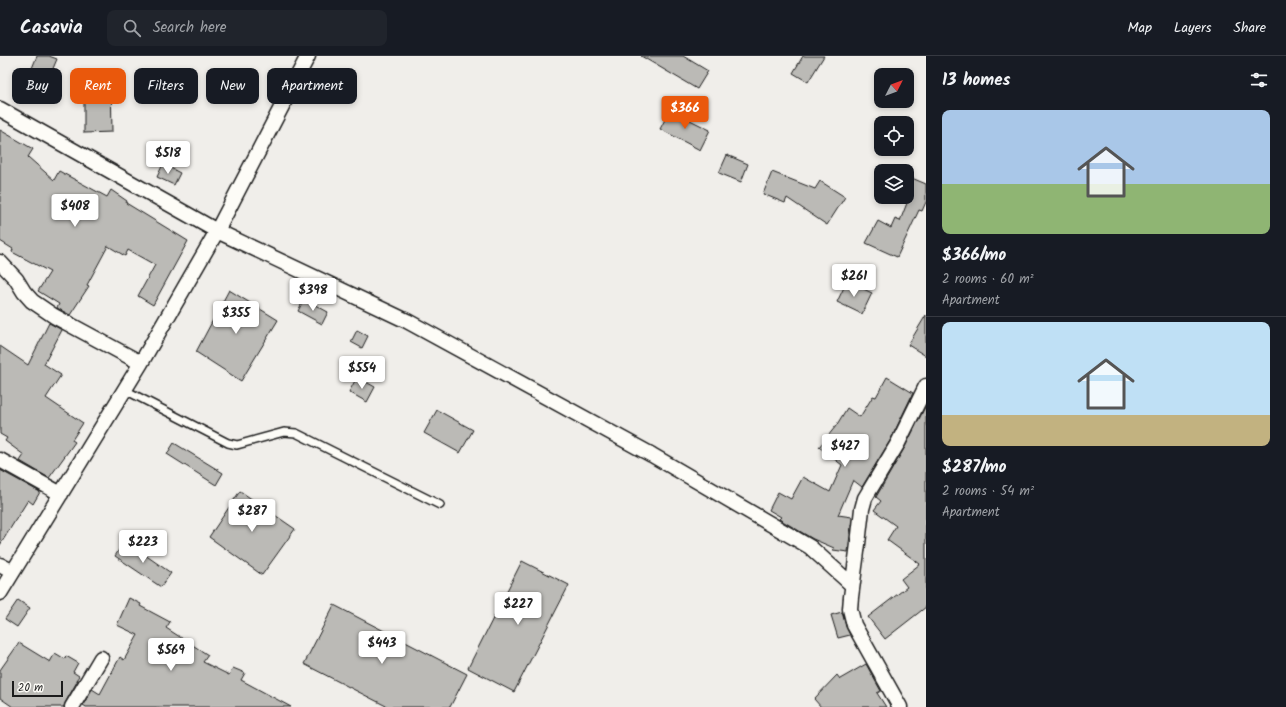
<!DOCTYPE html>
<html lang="en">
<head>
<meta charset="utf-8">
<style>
  body { margin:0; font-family:Kalam,sans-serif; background:#20242c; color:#f1f3f6; height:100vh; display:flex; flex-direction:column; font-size:15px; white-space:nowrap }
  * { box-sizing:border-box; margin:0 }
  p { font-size:13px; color:#9ea1a6 }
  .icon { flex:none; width:22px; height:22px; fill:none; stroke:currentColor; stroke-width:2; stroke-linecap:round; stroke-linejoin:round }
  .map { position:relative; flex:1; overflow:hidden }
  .details { display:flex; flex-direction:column; background:#171b24; width:360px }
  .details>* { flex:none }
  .top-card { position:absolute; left:12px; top:12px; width:380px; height:36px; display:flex; gap:8px }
  .needle { width:26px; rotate:48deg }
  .tools { position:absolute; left:874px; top:12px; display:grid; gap:8px }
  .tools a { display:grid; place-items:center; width:40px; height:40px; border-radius:8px; background:#171b24; box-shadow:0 2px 6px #0003; font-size:20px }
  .scale { position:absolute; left:12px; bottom:10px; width:51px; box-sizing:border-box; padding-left:4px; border:2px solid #1c1c1c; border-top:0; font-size:11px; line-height:14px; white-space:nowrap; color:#1c1c1c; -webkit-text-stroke:3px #fdfcf7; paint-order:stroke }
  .price { position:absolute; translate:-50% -34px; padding:0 9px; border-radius:4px; background:#fff; color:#222; font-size:13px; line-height:26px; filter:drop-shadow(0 1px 2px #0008) }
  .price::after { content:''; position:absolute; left:50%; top:24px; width:12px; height:9px; margin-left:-6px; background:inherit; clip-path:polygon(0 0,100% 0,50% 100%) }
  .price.on { background:#ea580c; color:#fff }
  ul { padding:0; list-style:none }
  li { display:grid; align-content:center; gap:8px; height:212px; padding:0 16px }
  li+li { border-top:1px solid #363941 }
  li span { display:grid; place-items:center; height:124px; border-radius:8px; color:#555 }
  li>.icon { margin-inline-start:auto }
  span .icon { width:72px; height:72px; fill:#fffc; stroke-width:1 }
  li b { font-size:17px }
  h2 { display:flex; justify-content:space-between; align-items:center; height:48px; padding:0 16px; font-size:17px }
  .tag { padding:0 14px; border-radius:8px; background:#171b24; box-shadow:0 2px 6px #0003; font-size:14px; line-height:36px }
  .tag.on { background:#ea580c; color:#fff }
  header { display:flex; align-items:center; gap:24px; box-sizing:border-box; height:56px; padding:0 20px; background:#171b24; border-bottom:1px solid #363941 }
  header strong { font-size:19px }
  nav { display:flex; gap:22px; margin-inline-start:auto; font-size:14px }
  .search { width:280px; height:36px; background:#20242c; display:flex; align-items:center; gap:10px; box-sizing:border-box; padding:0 14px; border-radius:8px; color:#9ea1a6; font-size:15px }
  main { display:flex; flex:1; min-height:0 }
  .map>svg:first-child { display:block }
</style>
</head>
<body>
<header>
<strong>Casavia</strong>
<div class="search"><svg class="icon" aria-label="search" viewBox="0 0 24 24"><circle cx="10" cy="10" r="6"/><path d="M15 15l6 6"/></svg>Search here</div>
<nav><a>Map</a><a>Layers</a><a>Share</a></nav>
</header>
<main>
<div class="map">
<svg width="926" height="651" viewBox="0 0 926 651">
  <rect width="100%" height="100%" fill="#f0eeea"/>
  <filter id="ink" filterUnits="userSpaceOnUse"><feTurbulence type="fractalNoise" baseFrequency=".025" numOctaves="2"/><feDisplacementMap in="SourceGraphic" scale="8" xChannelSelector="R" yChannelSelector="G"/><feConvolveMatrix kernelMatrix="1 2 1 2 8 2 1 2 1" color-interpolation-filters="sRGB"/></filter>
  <g filter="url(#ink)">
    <path fill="#bbbab6" stroke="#1c1c1c" d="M37,0h12l8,3 -16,38 -18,-7z
      M641,0h42l25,15 -11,18z
      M803,0h21l-16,26 -15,-9z
      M84,21h27l1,55 -28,1z
      M670,54l40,20 -10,20 -40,-21z
      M0,74l33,19 -5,8 26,23 5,-9 48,26 4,-7 16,11 -1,2 62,38 -35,64 -15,-9 17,-31 -27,-15 -3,6 -17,-10 -21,39 2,1 -19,29 -13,-7 2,-4 -21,-13 12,-19 -38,-20 1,-3 -13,-8z
      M727,99l21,9 -7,18 -22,-9z
      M163,108l17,9 -6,12 -17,-8z
      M772,116l43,17 5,-8 25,16 -18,28 -40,-27 -2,5 -22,-9z
      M907,120l19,8v18l-4,9 -3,-1 -22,47 -31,-14 12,-22 13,7 4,-9 5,2 7,-18z
      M847,225l25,12 -10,21 -25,-12z
      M229,234l49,30 -37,61 -45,-29z
      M304,243l24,13 -6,12 -24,-13z
      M926,259v41l-18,-11z
      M49,267l13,7 -18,34 17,11 -15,23 37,25 -11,17 3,2 -26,36 -29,-17 4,-6 -19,-14 2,-3 -7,-4v-88l28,19z
      M357,274l11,6 -6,12 -11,-6z
      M357,321l18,10 -8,15 -18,-10z
      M887,321l26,16 -22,46 -29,48 -9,-7 -15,35 14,2 -4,35 -15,-2 1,-2 -21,-9 -34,-20 2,-2 -12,-7 9,-18 13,7 12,-22 27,15 12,-27 -23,-18 17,-21 11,-18 13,9 13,-21 3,1z
      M926,349v202l-41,32 -17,-22 39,-30 -6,-8 19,-15 -33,-24 9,-14 -22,-16 7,-9 -5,-4 29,-50z
      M437,354l36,20 -13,23 -36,-20z
      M174,387l49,30 -7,12 -49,-31z
      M0,414l40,22 -7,12 -5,-4 -28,45z
      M240,435l55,38 -33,46 -53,-38z
      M125,485l46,32 -10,14 -46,-31z
      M522,505l47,24 -55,107 -46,-24z
      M129,542l12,6 -1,2 30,16 -4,6 42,27 -5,7 26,13 4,-7 12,5 -4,7 50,27h-205l-3,-2 9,-16 8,5 20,-37 4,3 14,-25 -21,-10z
      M18,544l12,8 -13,19 -12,-8z
      M334,549l133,69 -17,33h-62l-84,-43z
      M842,556l4,15 4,8 -12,3 -7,-23z
      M19,587l31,19 5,-9 10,6 1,-3 12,7 -5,9 6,4 -3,4h2l-13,23 -1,4h-51l-13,-9v-28z
      M866,608l15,27 -4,2 9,14h-65l-7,-8 23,-24 3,4z"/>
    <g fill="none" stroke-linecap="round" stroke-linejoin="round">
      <defs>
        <path id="service" d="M125,334l103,53 9,2 47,-13 12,1 144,72"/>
        <path id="minor" d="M0,53l217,122 190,90 245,134 158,92 42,38
          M0,206l16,17 8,13 8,9 22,15 87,47
          M0,404l61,34
          M0,509l13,7
          M0,537l141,-230 76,-132 91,-175
          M72,651l29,-49
          M900,651l-46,-82 -4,-16 1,-12 7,-53 4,-35 3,-11 33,-55 28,-57"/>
      </defs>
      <use href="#service" stroke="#1c1c1c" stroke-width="10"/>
      <use href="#minor" stroke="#1c1c1c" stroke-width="17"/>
      <use href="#service" stroke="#fdfcf7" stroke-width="7"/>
      <use href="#minor" stroke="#fdfcf7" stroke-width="14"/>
    </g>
  </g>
</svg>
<div class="tools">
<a><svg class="needle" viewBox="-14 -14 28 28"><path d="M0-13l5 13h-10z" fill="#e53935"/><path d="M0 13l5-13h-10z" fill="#9ea1a6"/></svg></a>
<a><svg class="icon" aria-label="locate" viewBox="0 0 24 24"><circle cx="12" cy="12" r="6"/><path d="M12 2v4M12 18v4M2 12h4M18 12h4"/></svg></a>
<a><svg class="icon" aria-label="layers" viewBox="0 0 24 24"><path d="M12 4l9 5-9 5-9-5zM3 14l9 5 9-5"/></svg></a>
</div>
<div class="scale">20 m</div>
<b class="price on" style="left:685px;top:74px">$366</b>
<b class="price" style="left:168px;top:119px">$518</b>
<b class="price" style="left:75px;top:172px">$408</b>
<b class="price" style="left:854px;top:242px">$261</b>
<b class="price" style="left:313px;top:256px">$398</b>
<b class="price" style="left:236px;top:279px">$355</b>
<b class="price" style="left:362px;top:334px">$554</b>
<b class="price" style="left:845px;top:412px">$427</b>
<b class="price" style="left:252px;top:477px">$287</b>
<b class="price" style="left:143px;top:508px">$223</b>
<b class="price" style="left:518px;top:570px">$227</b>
<b class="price" style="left:382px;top:609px">$443</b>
<b class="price" style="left:171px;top:616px">$569</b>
<div class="top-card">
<a class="tag">Buy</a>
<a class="tag on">Rent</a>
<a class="tag">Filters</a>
<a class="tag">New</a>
<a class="tag">Apartment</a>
</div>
</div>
<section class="details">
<h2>13 homes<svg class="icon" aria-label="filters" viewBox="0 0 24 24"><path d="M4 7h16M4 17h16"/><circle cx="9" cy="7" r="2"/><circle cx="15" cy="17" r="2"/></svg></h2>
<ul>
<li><span style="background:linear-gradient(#a9c7e8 60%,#8fb573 0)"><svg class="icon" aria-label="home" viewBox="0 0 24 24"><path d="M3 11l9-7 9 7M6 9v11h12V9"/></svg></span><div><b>$366/mo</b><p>2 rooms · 60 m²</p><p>Apartment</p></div></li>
<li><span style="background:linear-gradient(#bfe0f5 75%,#c2b280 0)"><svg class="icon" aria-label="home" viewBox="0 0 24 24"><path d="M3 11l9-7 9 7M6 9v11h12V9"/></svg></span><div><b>$287/mo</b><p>2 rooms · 54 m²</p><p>Apartment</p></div></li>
</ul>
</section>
</main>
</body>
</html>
